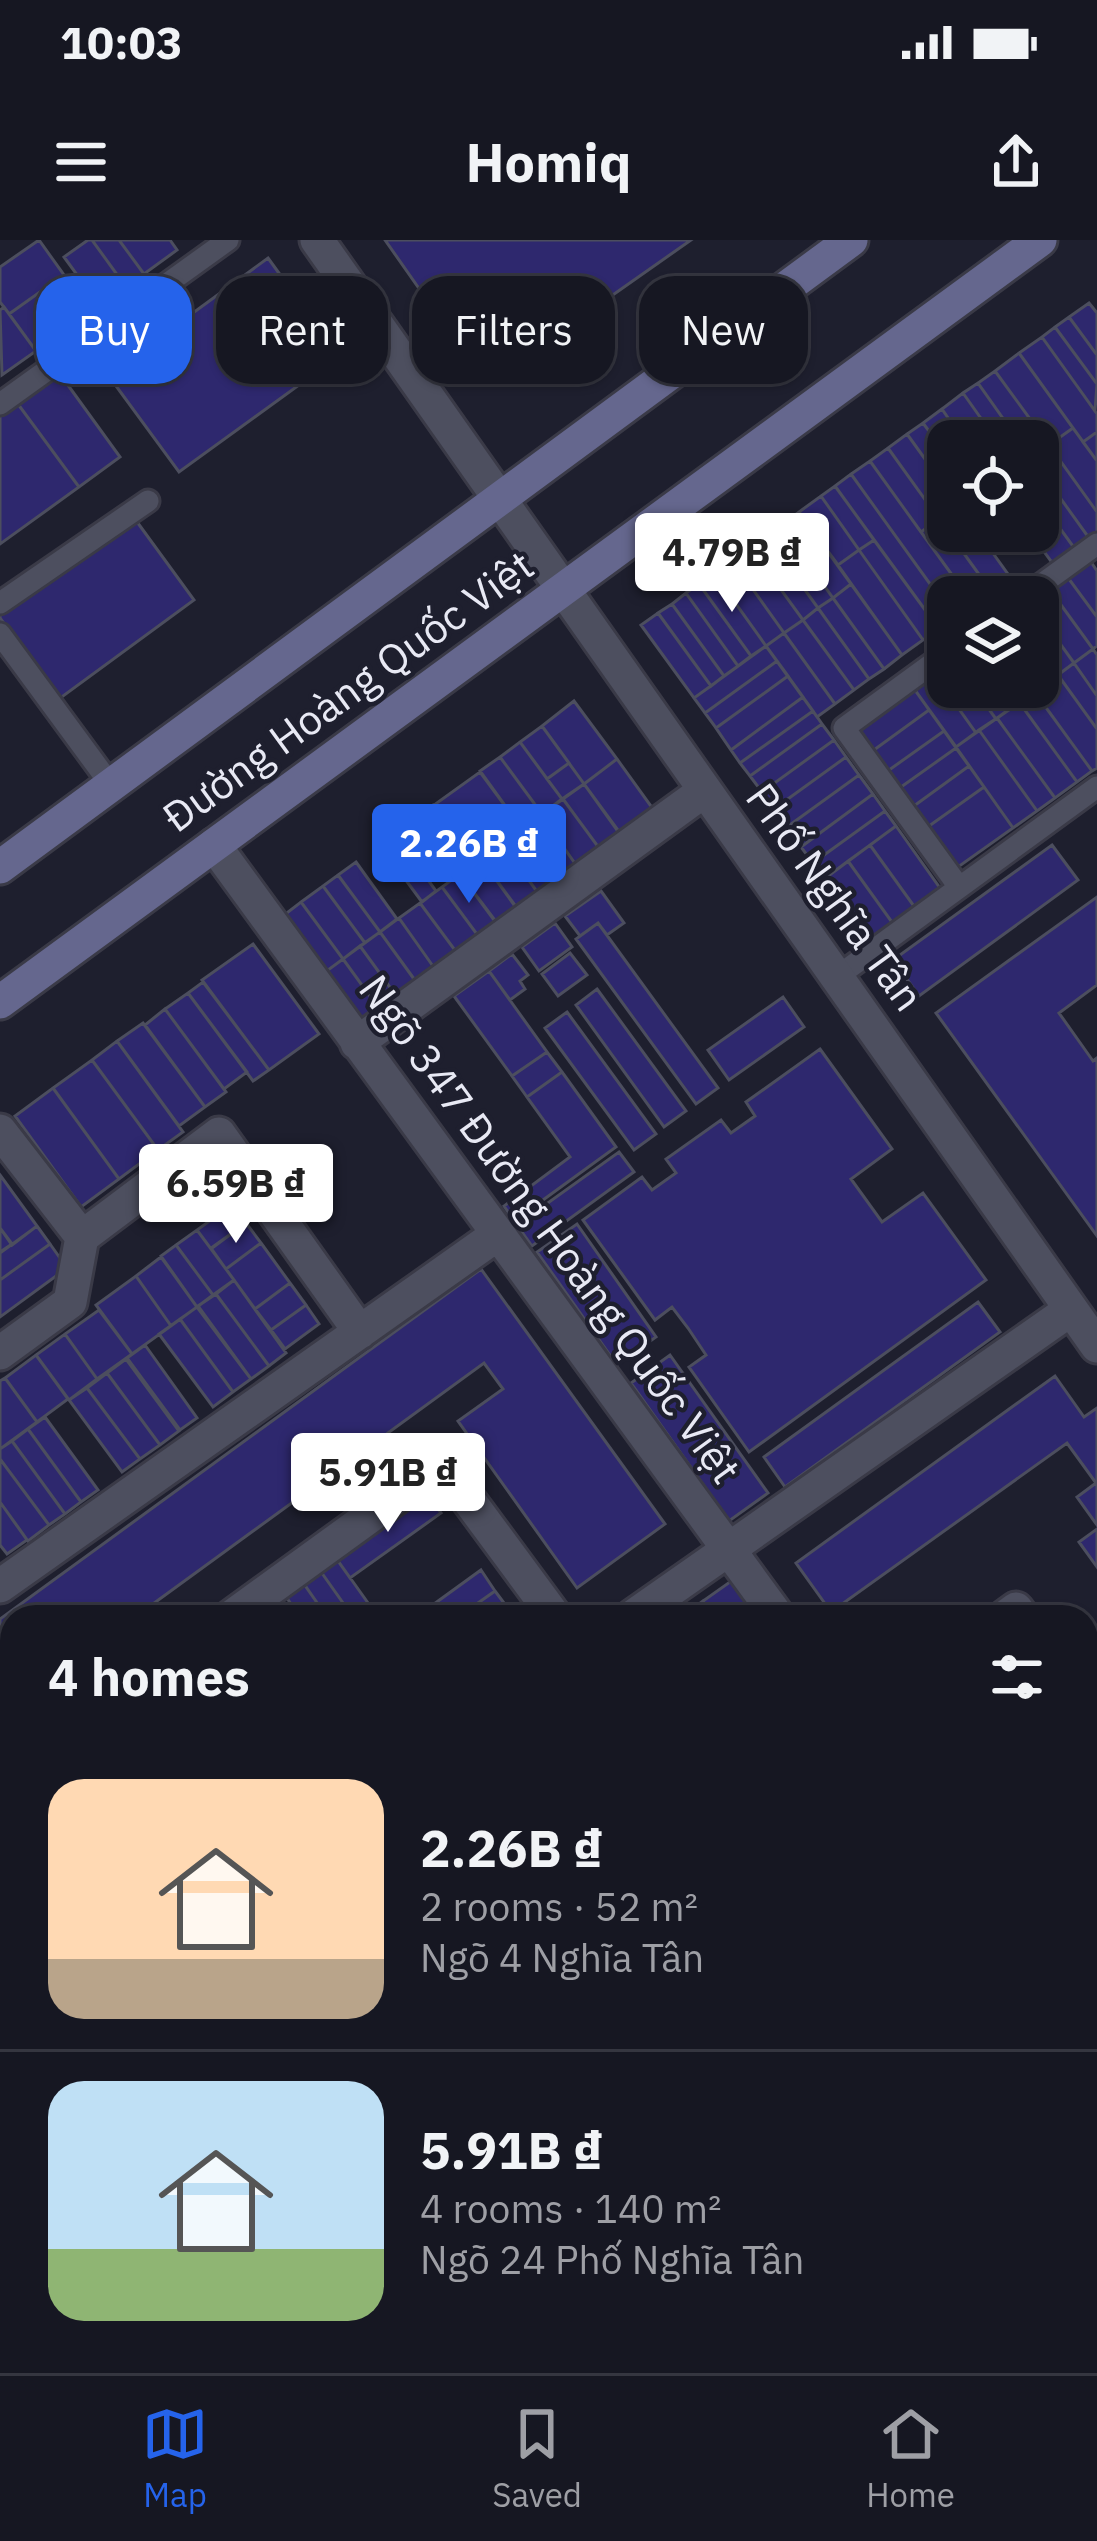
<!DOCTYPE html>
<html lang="en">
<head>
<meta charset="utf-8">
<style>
  body { margin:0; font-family:"IBM Plex Sans",sans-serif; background:#1f202a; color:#f1f3f6; height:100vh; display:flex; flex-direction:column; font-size:45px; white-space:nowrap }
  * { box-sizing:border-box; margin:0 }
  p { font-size:39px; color:#9e9fa5 }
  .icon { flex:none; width:66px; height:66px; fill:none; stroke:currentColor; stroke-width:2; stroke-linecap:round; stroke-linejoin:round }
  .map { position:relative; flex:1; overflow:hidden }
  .side { position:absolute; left:0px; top:1365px; width:1098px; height:768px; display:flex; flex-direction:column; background:#161722; border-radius:36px 36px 0 0; box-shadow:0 3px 9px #0004,0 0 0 3px #353640 }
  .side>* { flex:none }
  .guide { position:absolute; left:36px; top:36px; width:1026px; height:108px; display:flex; gap:24px }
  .fabs { position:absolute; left:927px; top:180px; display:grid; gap:24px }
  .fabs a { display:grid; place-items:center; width:132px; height:132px; border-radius:24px; background:#161722; box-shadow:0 3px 9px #0004,0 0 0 3px #353640; font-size:60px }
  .price { position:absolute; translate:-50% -102px; padding:0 27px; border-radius:12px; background:#fff; color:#222; font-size:39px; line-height:78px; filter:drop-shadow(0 3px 6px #0008) }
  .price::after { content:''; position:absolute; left:50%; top:72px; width:36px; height:27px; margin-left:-18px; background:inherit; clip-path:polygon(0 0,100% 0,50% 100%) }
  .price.current { background:#2563eb; color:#fff }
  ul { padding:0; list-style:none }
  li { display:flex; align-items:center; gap:36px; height:300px; padding:0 48px }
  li+li { border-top:3px solid #353640 }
  li span { display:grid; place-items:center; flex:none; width:336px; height:240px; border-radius:36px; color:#555 }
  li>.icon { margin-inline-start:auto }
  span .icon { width:144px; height:144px; fill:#fffc; stroke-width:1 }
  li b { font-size:51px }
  h2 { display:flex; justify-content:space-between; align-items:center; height:144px; padding:0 48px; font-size:51px }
  .pill { padding:0 42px; border-radius:36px; background:#161722; box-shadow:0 3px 9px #0004,0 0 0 3px #353640; font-size:42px; line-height:108px }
  .pill.current { background:#2563eb; color:#fff }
  .status { display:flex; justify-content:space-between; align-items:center; height:84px; padding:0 60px; background:#161722; direction:ltr }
  .status svg { height:33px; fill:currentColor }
  header { display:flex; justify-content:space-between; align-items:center; height:156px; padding:0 48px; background:#161722; font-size:54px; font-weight:800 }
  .tabs { display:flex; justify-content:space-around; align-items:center; height:168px; border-top:3px solid #353640; background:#161722; font-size:33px; color:#9e9fa5 }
  .tabs a { display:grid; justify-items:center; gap:6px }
  .tabs .current { color:#2563eb }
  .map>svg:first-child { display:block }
</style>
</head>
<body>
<div class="status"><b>10:03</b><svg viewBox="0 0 49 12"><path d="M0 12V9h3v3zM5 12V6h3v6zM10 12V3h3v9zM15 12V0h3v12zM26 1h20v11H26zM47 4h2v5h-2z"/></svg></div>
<header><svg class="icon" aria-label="menu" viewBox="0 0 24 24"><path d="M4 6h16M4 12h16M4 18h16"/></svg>Homiq<svg class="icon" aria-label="share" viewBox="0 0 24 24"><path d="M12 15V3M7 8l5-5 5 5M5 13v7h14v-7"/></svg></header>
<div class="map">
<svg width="1097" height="2133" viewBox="0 0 1097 2133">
  <rect width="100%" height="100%" fill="#1e1f2e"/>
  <path fill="#3d3d70" d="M364,2121h78l8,12h-103z"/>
  <path fill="#2e286e" stroke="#4c4e5e" stroke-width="3" d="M39,0l25,35 -55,39 -9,-12v-35z
    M88,0h4l34,47 -27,18 -35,-48z
    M92,0h27l25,34 -18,13z
    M119,0h51l7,10 -33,24z
    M385,0h306l-205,144z
    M268,18l71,98 -160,116 -71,-97z
    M64,35l27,37 -55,39 -27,-37z
    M1089,63l8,10v42l-28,-38z
    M4,67l32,44 -34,24 -2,-65z
    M1069,77l28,38v29l-42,-57z
    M1055,87l42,57 -2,27 -53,-74z
    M1042,97l55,77v18l-14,10 -64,-89z
    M1019,113l54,75 -24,17 -54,-74z
    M57,130l63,87 -41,30 -64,-87z
    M995,131l54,74 -11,8v-12h-19l-41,-58z
    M978,143l41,58h-22l-34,-48z
    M963,153l34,48h-33l-22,-32z
    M15,160l64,87 -79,57v-132z
    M942,169l22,32h-16v16l-25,-34z
    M923,183l25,34v34l-41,-57z
    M1073,188l24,33v51l-48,-67z
    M1097,192v29l-14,-19z
    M907,194l41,57v40h29l33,46 -19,14 -52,-72 -51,-71z
    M1049,205l48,67v20l-8,6 -51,-71v-14z
    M888,208l51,71 -18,13 -51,-71z
    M870,221l51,71 47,65h-20v12l-97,-135z
    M1038,227l51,71 -14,11 -37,-51z
    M851,234l97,135v14l-9,6 -104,-143z
    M835,246l39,54 -15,10 -38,-54z
    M821,256l38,54 -21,15 -39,-53z
    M1038,258l37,51 -22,15 -24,-33h9z
    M799,272l52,72 -18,14 -52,-73z
    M132,275l62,85 -135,99 -59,-81v-7z
    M939,279l52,72 -8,6h-15l-47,-65z
    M781,285l52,73 -15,10 -52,-72z
    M977,291h24l7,10 -15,12z
    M766,296l52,72 -15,12 -53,-73z
    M874,300l65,89 -16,11 -64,-90z
    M750,307l53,73 -19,13 -52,-73z
    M859,310l64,90 -21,15 -64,-90z
    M1089,319l8,12v46l-31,-42z
    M732,320l52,73 -18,13 -52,-73z
    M714,333l52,73 -15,10 -52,-72z
    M1066,335l31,42v29l-4,3 -45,-62z
    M699,344l52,72 -13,10 -52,-73z
    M851,344l51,71 -18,14 -51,-71z
    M1048,347l45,62 -19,14 -36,-50v-16z
    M686,353l52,73 -14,10 -52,-72z
    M833,358l51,71 -15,10 -51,-71z
    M672,364l52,72 -13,10 -53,-73z
    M818,368l51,71 -15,11 -51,-70z
    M658,373l53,73 -17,12 -53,-73z
    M1038,373l36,50 -19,14 -17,-23z
    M803,380l51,70 -19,14 -51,-71z
    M784,393l51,71 -18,13 -51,-71z
    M766,406l11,15 -72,52 -11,-15z
    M1093,409l4,6v41l-23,-33z
    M1038,414l17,23 -21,14 -2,-4h6z
    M948,420v27h25l23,32 -20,14 -44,-62z
    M777,421l11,15 -72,52 -11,-15z
    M1074,423l23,33v33l-39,-54z
    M932,431l44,62 -20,14 -44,-61z
    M1058,435l39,54v39l-5,3 -58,-80z
    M788,436l15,21 -72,53 -15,-22z
    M912,446l17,24 -62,45 -18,-24z
    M973,447h30l13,18 -20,14z
    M1003,447h29l2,4 -18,14z
    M1034,451l58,80 -15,11 -58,-80z
    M803,457l10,14 -73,52 -9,-13z
    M574,461l43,58 -33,25 -42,-58z
    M1019,462l58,80 -22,16 -58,-80z
    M929,470l15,21 -62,44 -15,-20z
    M813,471l9,13 -72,52 -10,-13z
    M997,478l58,80 -18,13 -58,-81z
    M822,484l12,16 -72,52 -12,-16z
    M542,486l27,37 -22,16 -27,-37z
    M979,490l58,81 -24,17 -57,-81z
    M944,491l12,17 -62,44 -12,-17z
    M834,500l12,17 -72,52 -12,-17z
    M520,502l42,57 -20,15 -42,-57z
    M956,508l13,18 -62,45 -13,-19z
    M500,517l42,57 -20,15 -42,-58z
    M846,517l13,18 -72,52 -13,-18z
    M617,519l36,50 -33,24 -36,-49z
    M569,523l15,21 -22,15 -15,-20z
    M969,526l15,21 -62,44 -15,-20z
    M480,532l42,57 -47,34 -41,-58z
    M859,535l14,19 -72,53 -14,-20z
    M584,544l35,49 -20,15 -36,-49z
    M984,547l29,41 -62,44 -29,-41z
    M873,554l12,17 -72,52 -12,-16z
    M563,559l36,49 -23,17 -35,-50z
    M433,565l42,58 -20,15 -42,-58z
    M885,571l11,15 -72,53 -11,-16z
    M541,575l35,50 -18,13 -35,-50z
    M896,586l46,65 -26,18 -46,-64z
    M523,588l35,50 -20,15 -36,-50z
    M395,594l41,57 -14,11 -42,-57z
    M502,603l36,50 -21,15 -36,-49z
    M870,605l46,64 -22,16 -46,-64z
    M1052,605l26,35 -159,116 -26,-36z
    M481,619l36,50 -20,14 -37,-49z
    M848,621l46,64 -24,17 -46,-63z
    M356,622l41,57 -17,13 -42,-57z
    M460,634l37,50 -18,13 -37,-50z
    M338,635l42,57 -15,11 -42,-57z
    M323,646l42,57 -22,16 -42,-57z
    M442,647l37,50 -22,16 -37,-50z
    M601,651l23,32 -17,12 -9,-12 -18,13 -15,-20z
    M1097,657v88l-38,28 34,48 4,-3v178l-161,-223z
    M301,662l42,57 -27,20 -41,-57z
    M420,663l37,50 -22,16 -36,-51z
    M399,678l36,51 -19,13 -36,-50z
    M555,683l17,24 -33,24 -17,-24z
    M598,683l120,165 -22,16 -120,-165z
    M380,692l37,51 -20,14 -37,-51z
    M253,704l66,90 -50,36 -67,-90z
    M360,706l37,51 -17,13 -37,-51z
    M570,713l17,22 -29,21 -16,-22z
    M512,714l16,21 -8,6 5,8 -15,11 -21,-29z
    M343,719l37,51 -26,19 -37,-51z
    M489,731l58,81 -35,24 -58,-80z
    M203,742l66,88 -16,11 -65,-88z
    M597,749l89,122 -22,16 -88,-122z
    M188,753l59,79 -23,17 -59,-80z
    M783,757l21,30 -75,53 -21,-30z
    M165,769l61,83 -21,15 -60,-82z
    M567,772l89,122 -22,16 -89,-122z
    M143,783l62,84 -26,19 -62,-85z
    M117,801l66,91 -25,18 -66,-90z
    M820,809l72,100 -41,30 31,43 41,-29 63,87 -237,172 -60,-85 17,-12 -18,-27 -16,-21 -17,13 -72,-100 59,-43 10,13 24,-17 -10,-14 55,-39 10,13 24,-17 -9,-14z
    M547,812l15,20 -35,25 -15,-21z
    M92,820l66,90 -39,29 -66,-91z
    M562,832l54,75 -102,74 -10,-15 66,-49 -43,-60z
    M53,848l66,91 -38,28 -66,-91z
    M619,912l15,20 -102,74 -15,-21z
    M0,935l37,51 -25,19 -12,-17z
    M233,964l13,19 -35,26 -14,-19z
    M246,983l15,20 -35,26 -15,-21z
    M577,984l79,113 -39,28 -80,-113z
    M37,986l13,18 -50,36v-27z
    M0,988l12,16 -12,8z
    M197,990l37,50 -21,15 -37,-50z
    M261,1003l29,40 -35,26 -29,-40z
    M50,1004l17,24 -67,49v-37z
    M176,1005l37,50 -16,12 -36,-51z
    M161,1017l36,50 -26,19 -35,-50z
    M481,1029l184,255 -88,64 -119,-167 45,-32 -19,-26 -349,254h-123v60l-12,-16v-42z
    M136,1036l35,50 -39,28 -36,-49z
    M234,1040l52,73 -17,13 -53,-72z
    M290,1043l16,22 -35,25 -16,-21z
    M216,1054l53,72 -18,13 -53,-73z
    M978,1062l22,30 -215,155 -21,-30z
    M306,1065l13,19 -34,25 -14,-19z
    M197,1067l54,72 -18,13 -53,-73z
    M99,1070l33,44 -35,25 -32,-45z
    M180,1079l53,73 -20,15 -54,-73z
    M65,1094l32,45 -28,21 -33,-45z
    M145,1105l52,73 -17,12 -53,-72z
    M36,1115l32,44 -31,23 -32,-44z
    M670,1115l98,138 -39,28 -98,-138z
    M126,1119l53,72 -19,14 -53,-72z
    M107,1133l53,72 -20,14 -53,-71z
    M1055,1136l29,41 13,-9v117l-20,-28 19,-14 -29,-40 -236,169 -35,-49z
    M5,1138l32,44 -37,27v-68z
    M87,1148l53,71 -18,13 -53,-72z
    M45,1177l53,73 -17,12 -53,-73z
    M28,1189l53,73 -16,12 -53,-73z
    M12,1201l53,73 -16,11 -49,-66v-10z
    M0,1219l49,66 -21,16 -28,-39z
    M426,1253l15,20 -91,65 -14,-20z
    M0,1262l27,38 -20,14 -7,-9z
    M1097,1289v38l-18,-25z
    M336,1318l42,59h-25l-34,-48z
    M319,1329l34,48h-26l-25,-36z
    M481,1330l14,21 -37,26h-42z
    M737,1337l29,40h-52l-11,-16z
    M302,1341l25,36 -28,-2 -15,-21z
    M495,1351l15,20 -9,6h-43z
    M703,1361l11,16h-32z
    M1097,1405v31l-11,-16v-7z
    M9,1557l3,67 -12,9v-69z
    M1089,1562l8,11v56l-11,8v-73z
    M12,1641v84l-12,8v-84z
    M12,1846v72l-12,8v-72z
    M12,2030v91h10l-22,12v-94z
    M150,2121h131l-17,12h-131z
    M513,2121h38l-8,12h-22z
    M657,2121h68l-18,12h-67z"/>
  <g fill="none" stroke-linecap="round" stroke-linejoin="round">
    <defs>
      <path id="service" d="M0,164l228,-164
        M1024,357l73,-53
        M0,363l148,-102
        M0,394l111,151
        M948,412l-104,76 115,159
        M838,736l259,-189
        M0,1787l12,-9
        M0,1972l12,-9
        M88,2133l17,-12
        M322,2133l17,-12"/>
      <path id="minor" d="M317,0l780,1106
        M214,605l564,772
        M357,803l347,-252
        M0,891l82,106
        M0,1113l70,-51 12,-65 137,-103 141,198
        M0,1346l498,-352
        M231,1377l211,-153 113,153
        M632,1377l438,-307
        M1005,1377l11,-8 6,8
        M1086,1468l11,16
        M0,1476l12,16
        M1086,1527l11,-8
        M1086,1901l11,-31
        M1086,2069l11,14
        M475,2121l9,12
        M546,2133l18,-12
        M880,2133l17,-12"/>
      <path id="secondary" d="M0,627l851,-627
        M0,762l1040,-762"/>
    </defs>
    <use href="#service" stroke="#3a3a47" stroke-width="27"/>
    <use href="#minor" stroke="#3a3a47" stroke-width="39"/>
    <use href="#secondary" stroke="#3a3a47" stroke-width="39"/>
    <use href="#service" stroke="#4d4f5f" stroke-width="21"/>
    <use href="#minor" stroke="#4d4f5f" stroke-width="33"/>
    <use href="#secondary" stroke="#65678e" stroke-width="33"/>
  </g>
  <g text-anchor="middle" stroke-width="9" stroke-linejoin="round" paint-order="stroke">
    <g font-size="42" fill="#e8e9f4" stroke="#1e1f2e">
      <text transform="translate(348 451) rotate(-36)" y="15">Đường Hoàng Quốc Việt</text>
      <text transform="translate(835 657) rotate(54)" y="15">Phố Nghĩa Tân</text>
      <text transform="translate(550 989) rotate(54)" y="15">Ngõ 347 Đường Hoàng Quốc Việt</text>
    </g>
  </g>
</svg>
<div class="fabs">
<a><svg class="icon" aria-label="locate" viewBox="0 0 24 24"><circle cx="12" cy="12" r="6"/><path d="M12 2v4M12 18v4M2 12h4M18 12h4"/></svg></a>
<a><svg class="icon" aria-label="layers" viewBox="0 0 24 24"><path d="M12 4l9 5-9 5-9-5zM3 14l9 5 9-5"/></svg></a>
</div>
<b class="price" style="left:732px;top:375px">4.79B ₫</b>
<b class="price current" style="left:469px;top:666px">2.26B ₫</b>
<b class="price" style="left:236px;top:1006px">6.59B ₫</b>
<b class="price" style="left:388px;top:1295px">5.91B ₫</b>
<div class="guide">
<a class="pill current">Buy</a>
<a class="pill">Rent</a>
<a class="pill">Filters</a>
<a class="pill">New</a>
</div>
<section class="side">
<h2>4 homes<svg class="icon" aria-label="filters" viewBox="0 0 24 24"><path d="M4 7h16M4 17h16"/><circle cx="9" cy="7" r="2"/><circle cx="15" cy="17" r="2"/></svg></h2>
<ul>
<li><span style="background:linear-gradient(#ffd9b3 75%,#b9a48a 0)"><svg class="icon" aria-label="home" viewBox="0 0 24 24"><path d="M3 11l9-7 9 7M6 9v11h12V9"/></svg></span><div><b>2.26B ₫</b><p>2 rooms · 52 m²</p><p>Ngõ 4 Nghĩa Tân</p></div></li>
<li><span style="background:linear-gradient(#bfe0f5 70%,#8fb573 0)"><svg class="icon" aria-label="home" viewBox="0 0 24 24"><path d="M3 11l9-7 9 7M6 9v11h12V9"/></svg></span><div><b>5.91B ₫</b><p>4 rooms · 140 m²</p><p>Ngõ 24 Phố Nghĩa Tân</p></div></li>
</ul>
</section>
</div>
<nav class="tabs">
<a class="current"><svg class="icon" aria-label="map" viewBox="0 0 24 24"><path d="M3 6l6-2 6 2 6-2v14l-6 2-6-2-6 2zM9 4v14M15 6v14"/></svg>Map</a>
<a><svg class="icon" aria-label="saved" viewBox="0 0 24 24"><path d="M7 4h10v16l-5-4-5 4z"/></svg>Saved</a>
<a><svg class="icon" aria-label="home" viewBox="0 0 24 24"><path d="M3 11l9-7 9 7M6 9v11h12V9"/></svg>Home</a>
</nav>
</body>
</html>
